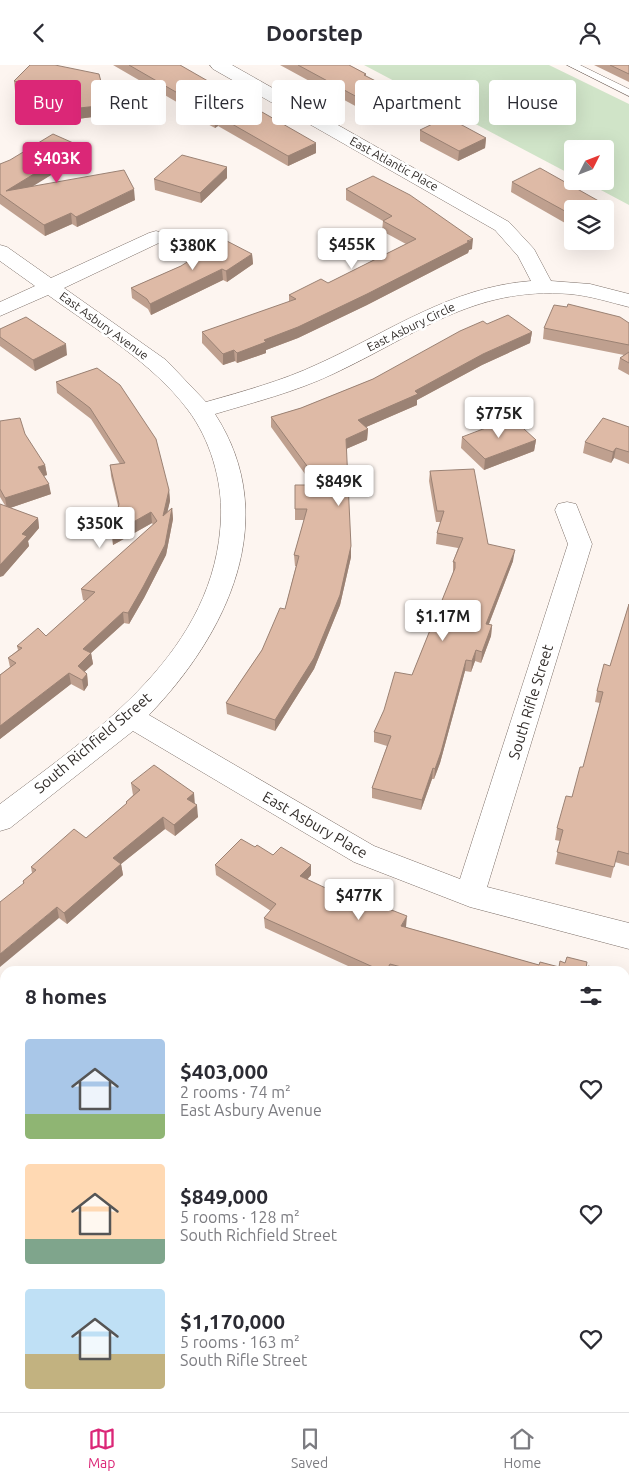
<!DOCTYPE html>
<html lang="en">
<head>
<meta charset="utf-8">
<style>
  body { margin:0; font-family:Ubuntu,sans-serif; background:#f2f2f3; color:#2b2b33; height:100vh; display:flex; flex-direction:column; font-size:19px; white-space:nowrap }
  * { box-sizing:border-box; margin:0 }
  p { font-size:16px; color:#7c7c81 }
  .icon { flex:none; width:28px; height:28px; fill:none; stroke:currentColor; stroke-width:2; stroke-linecap:round; stroke-linejoin:round }
  .map { position:relative; flex:1; overflow:hidden }
  .drawer { position:absolute; left:0px; top:901px; width:630px; height:446px; display:flex; flex-direction:column; background:#fff; border-radius:15px 15px 0 0; box-shadow:0 5px 20px #0002 }
  .drawer>* { flex:none }
  .guide { position:absolute; left:15px; top:15px; width:600px; height:45px; display:flex; gap:10px }
  .needle { width:32px; rotate:48deg }
  .fabs { position:absolute; left:564px; top:75px; display:grid; gap:10px }
  .fabs a { display:grid; place-items:center; width:50px; height:50px; border-radius:5px; background:#fff; box-shadow:0 5px 20px #0002; font-size:25px }
  .price { position:absolute; translate:-50% -42px; padding:0 11px; border-radius:5px; background:#fff; color:#222; font-size:16px; line-height:32px; filter:drop-shadow(0 1px 2px #0008) }
  .price::after { content:''; position:absolute; left:50%; top:30px; width:15px; height:11px; margin-left:-8px; background:inherit; clip-path:polygon(0 0,100% 0,50% 100%) }
  .price.current { background:#db2777; color:#fff }
  ul { padding:0; list-style:none }
  li { display:flex; align-items:center; gap:15px; height:125px; padding:0 25px }
  li span { display:grid; place-items:center; flex:none; width:140px; height:100px; border-radius:5px; color:#555 }
  li>.icon { margin-inline-start:auto }
  span .icon { width:60px; height:60px; fill:#fffc; stroke-width:1 }
  li b { font-size:21px }
  h2 { display:flex; justify-content:space-between; align-items:center; height:60px; padding:0 25px; font-size:21px }
  .chip { padding:0 18px; border-radius:5px; background:#fff; box-shadow:0 5px 20px #0002; font-size:18px; line-height:45px }
  .chip.current { background:#db2777; color:#fff }
  header { display:flex; justify-content:space-between; align-items:center; height:65px; padding:0 25px; background:#fff; font-size:22px; font-weight:700 }
  .dock { display:flex; justify-content:space-around; align-items:center; height:70px; border-top:1px solid #e1e1e2; background:#fff; font-size:14px; color:#7c7c81 }
  .dock a { display:grid; justify-items:center; gap:2px }
  .dock .current { color:#db2777 }
  .map>svg:first-child { display:block }
</style>
</head>
<body>
<header><svg class="icon" aria-label="back" viewBox="0 0 24 24"><path d="M15 5l-7 7 7 7"/></svg>Doorstep<svg class="icon" aria-label="person" viewBox="0 0 24 24"><circle cx="12" cy="8" r="4"/><path d="M4 21q1-7 8-7t8 7"/></svg></header>
<div class="map">
<svg width="629" height="1347" viewBox="0 0 629 1347">
  <rect width="100%" height="100%" fill="#fdf5f0"/>
  <path fill="#d0e4c8" d="M364,0h185l80,39v101l-45,-24h21v-32h-33v26z"/>
  <g fill="none" stroke-linecap="round" stroke-linejoin="round">
    <defs>
      <path id="lane" d="M567,0h13l49,24v7z"/>
      <path id="street" d="M210,0h22l277,157 25,27 17,32 39,3 39,10v13c-20,-5 -38,-11 -59,-13 -97,-8 -155,42 -237,80 -38,18 -78,28 -118,40 68,105 12,220 -66,301l225,131 86,33 108,-335 -13,-34 3,-6 9,-2 9,2 16,40 -105,343 142,36v26l-159,-42 -116,-45 -221,-131 -123,97 -10,3v-27c97,-73 217,-153 221,-288 1,-36 -11,-77 -33,-106 -36,-48 -92,-80 -140,-115l-48,21v-14l35,-16 -35,-25v-16l7,2 44,31 98,-45 7,-2 7,2 3,4 -3,4 -99,47 102,72 40,42c38,-11 76,-21 112,-38 71,-32 133,-77 213,-83l-13,-25 -23,-26 -282,-161z
        M5,1226v39l-5,2v-39z"/>
    </defs>
    <use href="#lane" stroke="#7d7069" stroke-width="1"/>
    <use href="#street" stroke="#7d7069" stroke-width="1"/>
    <use href="#lane" fill="#fff" fill-rule="evenodd"/>
    <use href="#street" fill="#fff" fill-rule="evenodd"/>
  </g>
  <path fill="#bfa08f" d="M30,0l77,40 1,10 -46,6 -4,-22 -43,-8 -1,-10z
    M113,0h67l136,88 -28,13 -70,-40 -3,2 -28,-15v-5z
    M280,0h69l17,9v2l31,26 -27,12z
    M594,0h35v17z
    M420,65l66,8 -1,10 -27,13 -38,-20z
    M80,81l2,10 -50,30 103,14 -58,27 -5,-3 -27,12 -45,-32v-40z
    M227,113l-26,25 -46,-13 -1,-11z
    M512,117l60,27v18l-61,-35z
    M346,124l126,60 -3,1 -1,3 -101,52 -69,33 -32,12v3l-29,10 -2,-2 -12,4 -21,-22v-11l87,-30v-7l39,-12 78,-39 -24,-13 1,-10 -37,-21z
    M252,189l1,10 -26,18 -4,-2 -72,35 -3,-6 -16,-11 -1,-10 50,-22z
    M629,258v52l-11,-6 2,-11 4,-3 -81,-16 1,-11z
    M487,259l45,8 -2,11 -48,22 -65,35v5l-51,22 2,2 -1,11 -21,9 5,108 -11,48 -26,64 -39,62 -48,-17 -1,-11 36,-53 23,-41 11,-43h-1l-1,-11 10,-35h-9v-35h18l-42,-58v-10l30,-9 72,-29z
    M0,264l67,26 -32,16 -35,-25z
    M97,303l72,122 1,11 -3,11 5,-4 1,11 -7,36 -22,43 -15,26 -5,-1 -33,30 2,11 -9,8 3,2 1,11 -4,6 -13,-7 -71,55v-64l10,-8 -2,-9 10,-8 -1,-4 29,-10 40,-35 -3,-1 -2,-11 72,-64 -1,-2 -39,22 -1,-11 6,-28 -7,-30 -1,-11 10,-1 -29,-45 -34,-26 -1,-11z
    M0,356l45,44 2,10 -3,1 7,18 -41,14 28,10 1,10 -11,13 1,5 -26,30 3,-69 -6,-10z
    M629,362v37l-15,-6 -3,5 -28,-10 2,-11z
    M462,372l74,3 -2,11 -50,19 -23,-22z
    M430,406l58,73 25,17 -24,63 3,1 -1,11 -10,27 -6,-2 -4,11 -6,-1 -25,92 -6,16h-2l-11,31 -49,-12v-10l15,-42 -13,-4v-10l38,-57 41,-102v-11l5,-14 -22,-4 1,-11 4,-11h-5l-7,-41z
    M629,539v262l-14,-4 -4,16 -56,-14 5,-23 -5,-1 2,-12 15,-31 11,-30 17,-64 -5,-1 2,-11 13,-25z
    M131,718l63,10v11l4,13 -23,19 -10,-7 -44,35 2,11 -56,49 -8,-6 -36,-34v-3l9,-8 -1,-6 55,-29 40,-34v-2l7,-7z
    M255,782l18,8 38,20 -4,5 99,47h-1l134,38 47,3 22,3h-249l-94,-43 -1,-10 7,-7 -55,-36 -1,-10z
    M50,1342h72l-4,5h-65z"/>
  <path fill="#9b8274" d="M397,27v10l-27,12v-10z
    M107,40l1,10 -46,6 -1,-11z
    M218,51v10l-3,2 -1,-10z
    M486,73l-1,10 -27,13 1,-10z
    M316,78v10l-28,13v-10z
    M80,81l2,10 -73,45 -3,-10z
    M227,102v11l-26,25 -1,-10z
    M134,124l1,11 -58,27 -1,-10z
    M604,139v5h-9z
    M71,148l1,11 -27,12 -1,-11z
    M473,174l-1,10 -3,1 -1,3 -101,52 -69,33 -32,12v3l-29,10v-10z
    M252,189l1,10 -26,18 -1,-11z
    M222,204l1,11 -72,35 -1,-11z
    M532,267l-2,11 -48,22 -65,35v5l-60,26 1,-11 57,-29 68,-37z
    M66,279l1,11 -32,16 -2,-11z
    M234,285l1,11 -12,4v-11z
    M368,364l-1,11 -21,9v-10z
    M536,375l-2,11 -50,19 1,-11z
    M616,383l-2,10 -3,5 2,-11z
    M45,400l2,10 -7,2 -2,-10z
    M49,419l2,10 -44,15 -2,-11z
    M169,425l1,11 -6,26 -1,-11z
    M172,443l1,11 -7,36 -22,43 -15,26 -1,-11z
    M151,447l1,11 -39,22 -1,-11z
    M38,453l1,10 -11,13 1,5 -26,30 -3,1v-12l22,-31z
    M351,481v11l-11,48 -26,64 -39,62v-11z
    M515,485l-2,11 -28,73 1,-10z
    M123,547l1,11 -33,30 2,11 -14,13 -1,-11 5,-17z
    M492,560l-1,11 -10,27 1,-11z
    M476,585l-1,11 -4,11 1,-11z
    M466,595l-1,11 -25,92 -6,16 1,-10z
    M69,608l2,11 -71,55v-13z
    M87,609l1,11 -4,6 -2,-11z
    M433,703l-1,11 -11,31 1,-10z
    M194,728l1,12 -8,-6z
    M197,740l1,12 -23,19 -1,-11z
    M163,752l2,12 -44,35 2,11 -56,49 -3,-11 49,-55z
    M311,800v10l-11,12v-11z
    M57,842l2,11 -59,49v-13z
    M407,851l-1,11 -6,9 1,-10z
    M390,899l-1,7h-3z
    M5,1127v12l-5,4v-11z
    M629,1217v5l-4,5v-6z
    M113,1342h9l-4,5h-9z"/>
  <path fill="#debaa6" stroke="#9b8274" d="M30,0h25l44,9 8,31 -46,5 -4,-21 -43,-8z
    M129,0h51l136,78 -28,13 -70,-40 -4,2 -28,-16 2,-3z
    M298,0h51l17,9 -2,1 33,17 -27,12z
    M610,0h19v9z
    M447,52l39,21 -27,13 -39,-21z
    M53,69l27,12 -74,45 118,-21 10,19 -58,28 -5,-4 -27,12 -44,-31v-30l10,-4z
    M182,90l45,12 -27,26 -46,-14z
    M540,103l64,36 -9,5h-23v6l-60,-33z
    M373,111l37,19 63,44 -6,2 2,1 -102,52 -69,33 -34,13 2,2 -29,11 -3,-3 -11,4 -21,-22 94,-33 -7,-4 32,-16 7,4 88,-44 -33,-18 9,-5 -46,-27z
    M223,174l29,15 -26,17 -4,-2 -72,35 -3,-5 -16,-11 50,-22z
    M568,239l52,13 9,6v22l-85,-17 10,-23 13,2z
    M508,250l24,17 -49,22 -68,37 3,3 -60,26 10,9 -22,10 5,107 -11,49 -26,63 -39,62 -49,-17 36,-53 18,-42 5,1 14,-53 -5,-1 13,-46h-12v-24h26l-50,-68 30,-9 72,-29 87,-48 23,-10 4,3z
    M26,252l40,27 -33,16 -33,-23v-8z
    M629,287v11l-9,-5z
    M97,303l23,17 36,54 13,51 -6,26 9,-8 -7,37 -22,42 -15,26 -5,-1 -40,37 8,4 -13,13 9,8 -5,6 -13,-7 -69,53v-51l16,-12 -8,-5 14,-10 -5,-2 21,-18 8,8 49,-44 -14,-3 76,-68 -6,-9 -39,22 7,-30 -9,-39 15,-2 -35,-55 -34,-26z
    M20,353l5,16 20,31 -7,2 11,17 -44,14 -5,-9v-68z
    M512,353l24,22 -51,19 -23,-22z
    M603,353l26,9v25l-13,-4 -3,4 -28,-10z
    M474,404l14,75 27,6 -29,74 6,1 -10,27 -6,-2 -4,11 -6,-1 -25,92 -6,17 -2,-1 -11,32 -50,-12 19,-52 -17,-4 10,-22 11,-38 17,3 43,-107v-6h-2l10,-24 -26,-5 7,-22h-7l-7,-40z
    M0,439l38,14 -16,16 5,2 -27,29z
    M629,539v250l-11,-3 -4,16 -57,-15 6,-22 -6,-2 9,-32 6,1 8,-30h3l20,-75 -6,-1 7,-27 6,2z
    M154,700l40,28 -7,6 10,6 -23,20 -11,-8 -50,41 8,6 -57,49 -7,-6 -57,47v-52l24,-19 -1,-2 13,-11 -5,-3 43,-38 12,9 41,-35 -1,-1 14,-12 -9,-7z
    M241,774l14,8 2,-2 16,10 8,-8 30,18 -11,11 47,22 3,-4 57,22 -6,10 138,39 1,-3 19,5 1,-6 5,2 2,-6 20,5 -1,6 2,-2 20,5h-192l-26,-7 -4,7h-4l-118,-53 12,-14 -61,-39z
    M5,1048v79l-5,5v-80z
    M625,1109l4,3v105l-4,4z
    M53,1342h60l-4,5h-51z
    M390,1342h132l2,3 -2,2h-136z"/>
  <g text-anchor="middle" stroke-width="5" stroke-linejoin="round" paint-order="stroke">
    <g font-size="12" fill="#322d2a" stroke="#fff">
      <text transform="translate(394 99) rotate(29)" y="4">East Atlantic Place</text>
      <text transform="translate(104 261) rotate(36)" y="4">East Asbury Avenue</text>
      <text transform="translate(411 262) rotate(-26)" y="4">East Asbury Circle</text>
    </g>
    <g font-size="15" fill="#322d2a" stroke="#fff">
      <text transform="translate(531 637) rotate(-73)" y="5">South Rifle Street</text>
      <text transform="translate(93 678) rotate(-40)" y="5">South Richfield Street</text>
      <text transform="translate(315 760) rotate(30)" y="5">East Asbury Place</text>
    </g>
  </g>
</svg>
<div class="fabs">
<a><svg class="needle" viewBox="-14 -14 28 28"><path d="M0-13l5 13h-10z" fill="#e53935"/><path d="M0 13l5-13h-10z" fill="#7c7c81"/></svg></a>
<a><svg class="icon" aria-label="layers" viewBox="0 0 24 24"><path d="M12 4l9 5-9 5-9-5zM3 14l9 5 9-5"/></svg></a>
</div>
<b class="price current" style="left:57px;top:119px">$403K</b>
<b class="price" style="left:352px;top:205px">$455K</b>
<b class="price" style="left:193px;top:206px">$380K</b>
<b class="price" style="left:499px;top:374px">$775K</b>
<b class="price" style="left:339px;top:442px">$849K</b>
<b class="price" style="left:100px;top:484px">$350K</b>
<b class="price" style="left:443px;top:577px">$1.17M</b>
<b class="price" style="left:359px;top:856px">$477K</b>
<div class="guide">
<a class="chip current">Buy</a>
<a class="chip">Rent</a>
<a class="chip">Filters</a>
<a class="chip">New</a>
<a class="chip">Apartment</a>
<a class="chip">House</a>
</div>
<section class="drawer">
<h2>8 homes<svg class="icon" aria-label="filters" viewBox="0 0 24 24"><path d="M4 7h16M4 17h16"/><circle cx="9" cy="7" r="2"/><circle cx="15" cy="17" r="2"/></svg></h2>
<ul>
<li><span style="background:linear-gradient(#a9c7e8 75%,#8fb573 0)"><svg class="icon" aria-label="home" viewBox="0 0 24 24"><path d="M3 11l9-7 9 7M6 9v11h12V9"/></svg></span><div><b>$403,000</b><p>2 rooms · 74 m²</p><p>East Asbury Avenue</p></div><svg class="icon" aria-label="heart" viewBox="0 0 24 24"><path d="M12 20l-8-8c-3-5 5-10 8-4 3-6 11-1 8 4z"/></svg></li>
<li><span style="background:linear-gradient(#ffd9b3 75%,#7fa58c 0)"><svg class="icon" aria-label="home" viewBox="0 0 24 24"><path d="M3 11l9-7 9 7M6 9v11h12V9"/></svg></span><div><b>$849,000</b><p>5 rooms · 128 m²</p><p>South Richfield Street</p></div><svg class="icon" aria-label="heart" viewBox="0 0 24 24"><path d="M12 20l-8-8c-3-5 5-10 8-4 3-6 11-1 8 4z"/></svg></li>
<li><span style="background:linear-gradient(#bfe0f5 65%,#c2b280 0)"><svg class="icon" aria-label="home" viewBox="0 0 24 24"><path d="M3 11l9-7 9 7M6 9v11h12V9"/></svg></span><div><b>$1,170,000</b><p>5 rooms · 163 m²</p><p>South Rifle Street</p></div><svg class="icon" aria-label="heart" viewBox="0 0 24 24"><path d="M12 20l-8-8c-3-5 5-10 8-4 3-6 11-1 8 4z"/></svg></li>
</ul>
</section>
</div>
<nav class="dock">
<a class="current"><svg class="icon" aria-label="map" viewBox="0 0 24 24"><path d="M3 6l6-2 6 2 6-2v14l-6 2-6-2-6 2zM9 4v14M15 6v14"/></svg>Map</a>
<a><svg class="icon" aria-label="saved" viewBox="0 0 24 24"><path d="M7 4h10v16l-5-4-5 4z"/></svg>Saved</a>
<a><svg class="icon" aria-label="home" viewBox="0 0 24 24"><path d="M3 11l9-7 9 7M6 9v11h12V9"/></svg>Home</a>
</nav>
</body>
</html>
